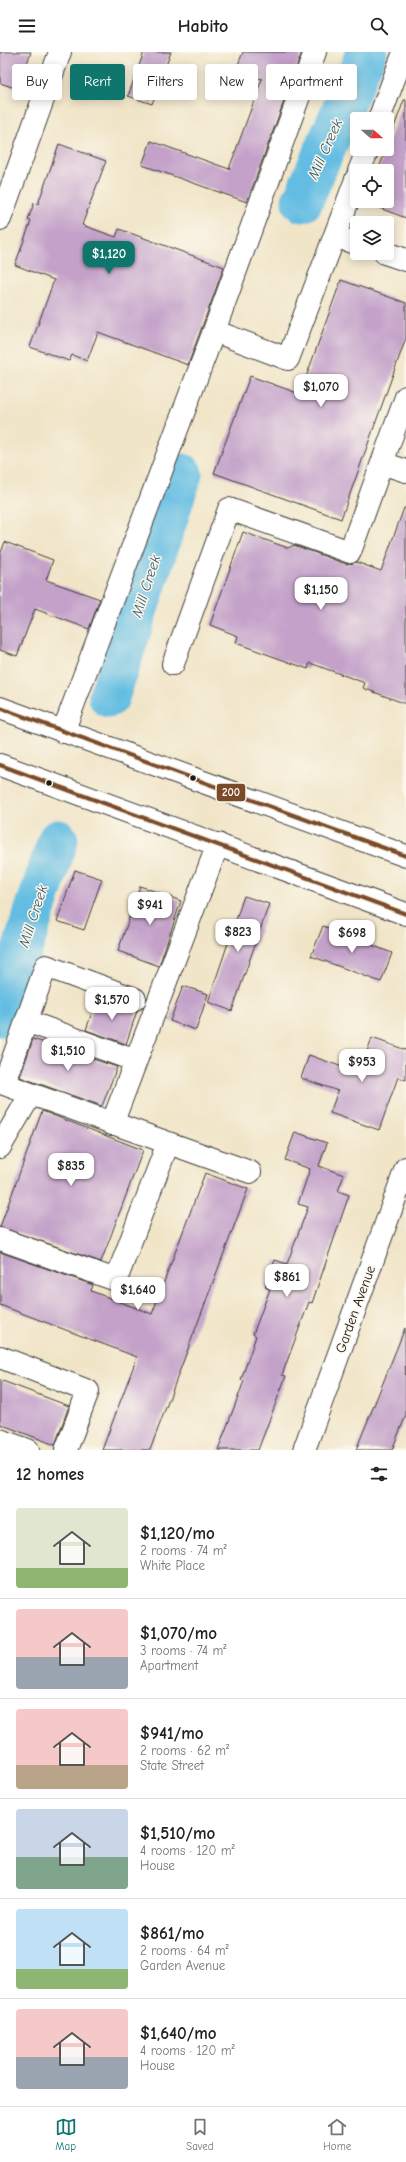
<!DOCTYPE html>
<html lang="en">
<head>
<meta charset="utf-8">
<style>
  body { margin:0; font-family:"Comic Neue",sans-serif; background:#f6f6f6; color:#202124; height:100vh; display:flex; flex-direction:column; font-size:15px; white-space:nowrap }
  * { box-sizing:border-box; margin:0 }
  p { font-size:13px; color:#757577 }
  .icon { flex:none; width:22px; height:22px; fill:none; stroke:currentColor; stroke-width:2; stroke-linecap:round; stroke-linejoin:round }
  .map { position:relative; height:1398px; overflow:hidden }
  .side { display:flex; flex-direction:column; background:#fff; flex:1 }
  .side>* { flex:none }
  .top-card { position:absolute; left:12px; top:12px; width:382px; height:36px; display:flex; gap:8px }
  .needle { width:26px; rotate:110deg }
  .buttons { position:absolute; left:350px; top:60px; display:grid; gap:8px }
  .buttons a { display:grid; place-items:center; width:44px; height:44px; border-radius:4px; background:#fff; box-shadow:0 2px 10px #0003; font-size:20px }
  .price { position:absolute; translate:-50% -34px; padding:0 9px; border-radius:8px; background:#fff; color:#222; font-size:13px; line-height:26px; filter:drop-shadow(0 1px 2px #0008) }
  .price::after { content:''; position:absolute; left:50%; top:24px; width:12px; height:9px; margin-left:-6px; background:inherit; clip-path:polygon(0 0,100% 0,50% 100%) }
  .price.selected { background:#0f766e; color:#fff }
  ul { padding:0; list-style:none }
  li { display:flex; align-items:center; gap:12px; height:100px; padding:0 16px }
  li+li { border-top:1px solid #e0e0e0 }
  li span { display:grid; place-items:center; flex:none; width:112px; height:80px; border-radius:4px; color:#555 }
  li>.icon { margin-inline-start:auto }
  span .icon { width:48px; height:48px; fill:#fffc; stroke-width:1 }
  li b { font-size:17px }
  h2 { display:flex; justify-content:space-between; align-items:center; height:48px; padding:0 16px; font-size:17px }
  .chip { padding:0 14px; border-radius:4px; background:#fff; box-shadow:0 2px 10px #0003; font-size:14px; line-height:36px }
  .chip.selected { background:#0f766e; color:#fff }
  header { display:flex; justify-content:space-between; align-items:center; height:52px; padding:0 16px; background:#fff; font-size:18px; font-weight:700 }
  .menu { display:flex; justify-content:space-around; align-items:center; height:56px; border-top:1px solid #e0e0e0; background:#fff; font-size:11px; color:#757577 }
  .menu a { display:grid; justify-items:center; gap:2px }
  .menu .selected { color:#0f766e }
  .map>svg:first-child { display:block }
</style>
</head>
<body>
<header><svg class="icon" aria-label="menu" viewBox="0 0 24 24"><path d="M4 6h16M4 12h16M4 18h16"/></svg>Habito<svg class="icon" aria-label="search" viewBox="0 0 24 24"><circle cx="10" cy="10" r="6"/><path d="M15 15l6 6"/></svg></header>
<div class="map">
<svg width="406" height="1398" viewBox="0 0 406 1398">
  <rect width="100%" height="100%" fill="#fbf7ec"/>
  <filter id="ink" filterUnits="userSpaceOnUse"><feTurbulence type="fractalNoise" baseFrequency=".025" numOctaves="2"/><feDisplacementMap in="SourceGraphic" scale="8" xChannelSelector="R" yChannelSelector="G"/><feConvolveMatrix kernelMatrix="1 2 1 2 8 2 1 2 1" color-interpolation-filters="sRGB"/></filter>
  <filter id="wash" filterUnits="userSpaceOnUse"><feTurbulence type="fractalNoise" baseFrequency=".012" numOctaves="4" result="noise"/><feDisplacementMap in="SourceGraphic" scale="16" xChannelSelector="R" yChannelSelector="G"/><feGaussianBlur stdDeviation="0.9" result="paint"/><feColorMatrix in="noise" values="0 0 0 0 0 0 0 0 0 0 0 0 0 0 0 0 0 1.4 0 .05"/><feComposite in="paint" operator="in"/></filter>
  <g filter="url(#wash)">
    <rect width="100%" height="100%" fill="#f1e5c8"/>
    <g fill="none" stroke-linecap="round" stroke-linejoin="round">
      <path stroke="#64bde2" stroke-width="41" d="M302,150l65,-150
        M109,645l73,-223
        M0,964l58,-176"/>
    </g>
    <g id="blocks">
      <path fill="#c3a1c9" d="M0,0h31l-13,37 -18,-6z
        M144,0h27l-19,52 -24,-8z
        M243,0h59l-55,150 -105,-37 9,-24 78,28 33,-90 -26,-9z
        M404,48h2v118l-40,-15v-2h21v-30h-9z
        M59,92l47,17 -24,64 34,12 3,-8 105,38 -36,98 -90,-33 -11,29 -15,-6 -3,6 -39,-14 24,-67 -39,-15 16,-44 -3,-1 6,-17 4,1z
        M341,228l65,23v35l-65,181 -127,-46 36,-97 50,18z
        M404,456h2v196l-43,-16 2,-5 -55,-20 -2,6 -72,-26 2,-7 -28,-11 33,-93 45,16 6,-3 52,19 10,-2 25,9z
        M5,490l48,18 -7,20 54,19 -11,30 -54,-20 -18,47 -17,-6v-95z
        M75,818l27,9 -18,51 -27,-9z
        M140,834l41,15 -22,65 -41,-15z
        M244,844l25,8 -37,107 -24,-9z
        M323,874l69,27 -11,29 -70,-26z
        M183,934l25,8 -12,36 -26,-9z
        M97,946l40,13 -11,33 -40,-14z
        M372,986l34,12v30l-8,-3 -19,53 -49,-17 8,-22 -37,-13 8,-23 50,18z
        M33,987l84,28 -15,39 -82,-29z
        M42,1059l101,39 -42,112 -101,-35z
        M295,1080l32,11 -8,23 25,9 -6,16 11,4 -37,108 -3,-1 -27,73 4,1 -28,74h-40l26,-69 -3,-1 15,-44 -3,-2 17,-45 -5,-2 10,-27 12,4 21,-57 -10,-3 12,-35 -25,-9z
        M205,1121l43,16 -98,261h-48l35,-93 -137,-52v-53l93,33 -2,6 61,23z
        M405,1276l1,87 -14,35h-36z
        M0,1328l69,26 -14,39 -55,-21z"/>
    </g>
  </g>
  <g filter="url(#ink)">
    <use href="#blocks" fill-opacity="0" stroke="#3c3a36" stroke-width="1"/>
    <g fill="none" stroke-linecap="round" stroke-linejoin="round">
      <defs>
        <path id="minor" d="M379,67l25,-67
          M359,119l9,-22
          M0,167l60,-167
          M335,184l22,8
          M385,201l21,7
          M214,279l74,28 69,-182
          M406,345l-24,66 24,8
          M173,612l56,-155 121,43 32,-89
          M63,680l151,-401 101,-279
          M26,969l110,40
          M31,1042l-27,-10 42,-118 89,33
          M112,1072l106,-280
          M0,1095l31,-53 219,78
          M0,1187l116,41 52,-137
          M0,1305l88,34 -22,59
          M0,1388l28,10
          M304,1398l102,-282"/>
        <path id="major" d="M0,656l406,148
          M0,713l406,149"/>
      </defs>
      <use href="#minor" stroke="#3c3a36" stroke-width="24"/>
      <use href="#major" stroke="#3c3a36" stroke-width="24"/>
      <use href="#minor" stroke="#fff" stroke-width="22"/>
      <use href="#major" stroke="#fff" stroke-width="22"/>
      <defs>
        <path id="bus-1" d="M0,656l406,148
          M0,713l406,149"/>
      </defs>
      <use href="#bus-1" stroke="#fbf7ec" stroke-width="7"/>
      <use href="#bus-1" stroke="#7a4b2a" stroke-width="4"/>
    </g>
  </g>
  <g fill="#1c1c1c" stroke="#fbf7ec" stroke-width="1.5">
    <circle cx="193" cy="726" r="3.5"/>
    <circle cx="49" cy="731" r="3.5"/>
  </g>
  <g text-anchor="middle" stroke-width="3" stroke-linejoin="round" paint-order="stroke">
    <g font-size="14" fill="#1c1c1c" stroke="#fbf7ec">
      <text transform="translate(355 1257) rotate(-70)" y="5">Garden Avenue</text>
    </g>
    <g font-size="15" font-style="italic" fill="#395c6b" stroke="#fbf7ec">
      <text transform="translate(325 97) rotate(-66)" y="5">Mill Creek</text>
      <text transform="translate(146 534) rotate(-72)" y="5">Mill Creek</text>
      <text transform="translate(33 864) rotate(-72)" y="5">Mill Creek</text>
    </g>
  </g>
  <rect stroke="#fbf7ec" stroke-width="1.5" x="216" y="731" width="30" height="19" rx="4" fill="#7a4b2a"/>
  <g font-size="11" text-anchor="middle" font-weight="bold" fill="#fff">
    <text x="231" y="744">200</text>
  </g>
</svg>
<div class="buttons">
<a><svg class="needle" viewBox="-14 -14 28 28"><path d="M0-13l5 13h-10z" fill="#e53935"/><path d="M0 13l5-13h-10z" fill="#757577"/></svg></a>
<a><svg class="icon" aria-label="locate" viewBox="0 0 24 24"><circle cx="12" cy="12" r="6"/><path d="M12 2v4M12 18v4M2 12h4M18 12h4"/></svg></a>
<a><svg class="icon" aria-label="layers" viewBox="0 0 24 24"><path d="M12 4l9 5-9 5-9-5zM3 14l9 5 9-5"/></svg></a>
</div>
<b class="price selected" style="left:109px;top:223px">$1,120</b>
<b class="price" style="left:321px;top:356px">$1,070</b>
<b class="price" style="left:321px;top:559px">$1,150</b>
<b class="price" style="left:150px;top:874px">$941</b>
<b class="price" style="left:238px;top:901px">$823</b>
<b class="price" style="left:352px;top:902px">$698</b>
<b class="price" style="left:112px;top:969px">$1,570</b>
<b class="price" style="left:68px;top:1020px">$1,510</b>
<b class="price" style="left:362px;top:1031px">$953</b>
<b class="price" style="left:71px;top:1135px">$835</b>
<b class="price" style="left:287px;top:1246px">$861</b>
<b class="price" style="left:138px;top:1259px">$1,640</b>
<div class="top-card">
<a class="chip">Buy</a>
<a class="chip selected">Rent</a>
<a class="chip">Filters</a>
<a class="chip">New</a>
<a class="chip">Apartment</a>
</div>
</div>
<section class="side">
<h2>12 homes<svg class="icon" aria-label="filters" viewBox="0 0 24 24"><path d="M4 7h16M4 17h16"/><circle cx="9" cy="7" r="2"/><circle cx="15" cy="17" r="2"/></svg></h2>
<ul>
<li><span style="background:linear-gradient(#dfe7d0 75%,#8fb573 0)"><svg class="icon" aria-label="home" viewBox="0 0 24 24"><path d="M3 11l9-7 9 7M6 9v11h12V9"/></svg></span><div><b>$1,120/mo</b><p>2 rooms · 74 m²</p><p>White Place</p></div></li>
<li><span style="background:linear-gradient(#f6c9c9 60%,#9aa5b1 0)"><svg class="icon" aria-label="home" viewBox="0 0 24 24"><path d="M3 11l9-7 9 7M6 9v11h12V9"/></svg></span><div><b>$1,070/mo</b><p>3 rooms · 74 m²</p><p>Apartment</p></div></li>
<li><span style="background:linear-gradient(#f6c9c9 70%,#b9a48a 0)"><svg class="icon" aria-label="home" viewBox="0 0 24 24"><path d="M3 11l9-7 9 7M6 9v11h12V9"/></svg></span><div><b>$941/mo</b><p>2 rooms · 62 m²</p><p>State Street</p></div></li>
<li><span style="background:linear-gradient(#c9d6e8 60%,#7fa58c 0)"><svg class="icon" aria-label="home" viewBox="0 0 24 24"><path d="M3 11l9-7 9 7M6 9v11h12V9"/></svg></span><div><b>$1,510/mo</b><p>4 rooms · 120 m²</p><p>House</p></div></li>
<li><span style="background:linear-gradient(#bfe0f5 75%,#8fb573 0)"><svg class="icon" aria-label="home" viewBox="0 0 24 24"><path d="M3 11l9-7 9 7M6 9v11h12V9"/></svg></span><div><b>$861/mo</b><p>2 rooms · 64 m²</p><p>Garden Avenue</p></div></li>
<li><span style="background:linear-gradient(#f6c9c9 60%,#9aa5b1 0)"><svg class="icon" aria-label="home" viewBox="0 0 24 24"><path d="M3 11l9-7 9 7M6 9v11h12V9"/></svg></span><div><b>$1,640/mo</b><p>4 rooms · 120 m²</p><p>House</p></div></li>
</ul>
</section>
<nav class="menu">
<a class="selected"><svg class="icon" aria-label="map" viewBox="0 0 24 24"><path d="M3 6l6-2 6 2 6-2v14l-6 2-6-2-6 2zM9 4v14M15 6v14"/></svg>Map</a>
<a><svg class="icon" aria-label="saved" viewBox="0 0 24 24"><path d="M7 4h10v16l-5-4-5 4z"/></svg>Saved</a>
<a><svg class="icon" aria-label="home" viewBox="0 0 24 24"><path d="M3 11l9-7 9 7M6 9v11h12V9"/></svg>Home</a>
</nav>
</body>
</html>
